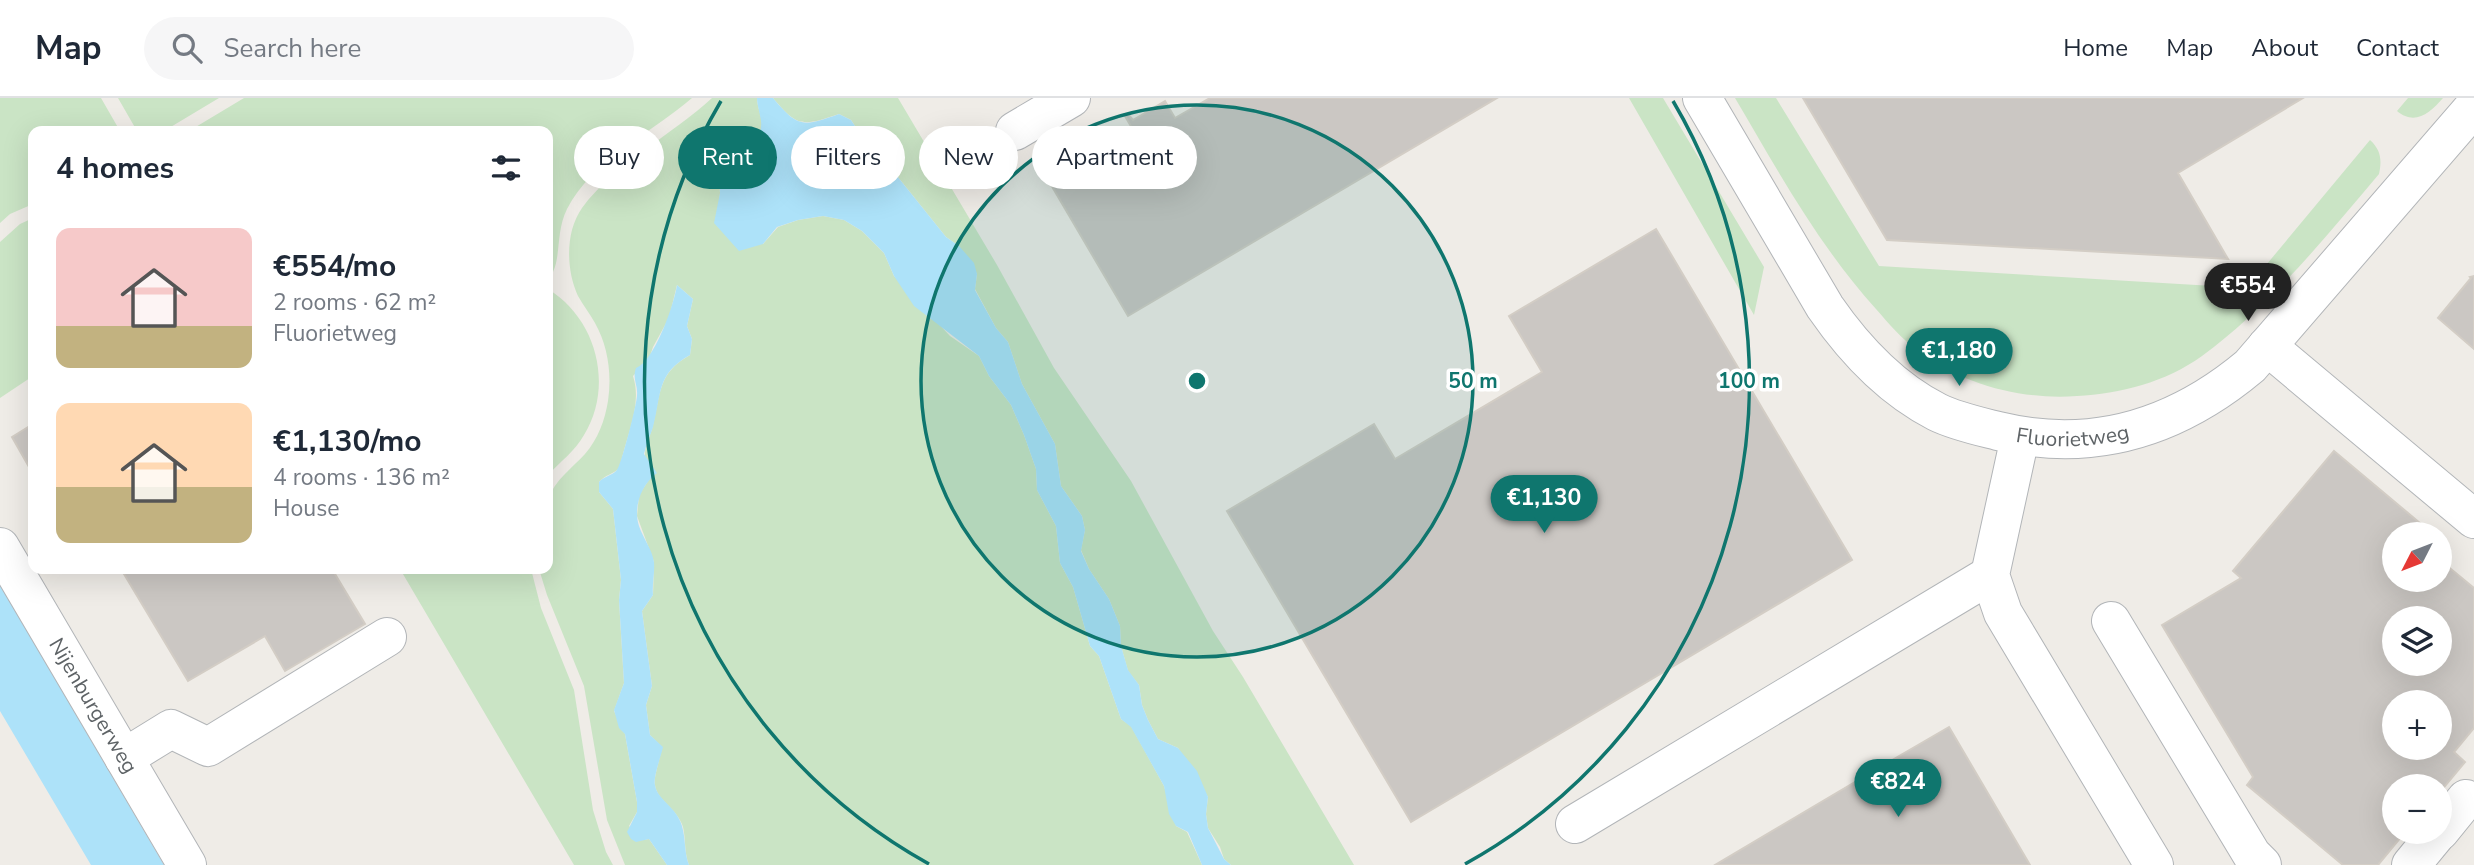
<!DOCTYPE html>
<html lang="en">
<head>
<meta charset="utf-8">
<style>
  body { margin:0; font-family:"Nunito Sans",sans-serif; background:#f6f6f7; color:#1f2937; height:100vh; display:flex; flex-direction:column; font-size:26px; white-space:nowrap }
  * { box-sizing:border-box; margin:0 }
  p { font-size:23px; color:#747a83 }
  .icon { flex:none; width:38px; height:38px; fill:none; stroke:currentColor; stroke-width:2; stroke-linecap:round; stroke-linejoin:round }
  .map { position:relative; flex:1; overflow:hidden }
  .details { position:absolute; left:28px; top:28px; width:525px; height:448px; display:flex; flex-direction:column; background:#fff; border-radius:14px; box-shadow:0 7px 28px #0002 }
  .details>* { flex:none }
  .hud { position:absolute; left:574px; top:28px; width:665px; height:63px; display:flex; gap:14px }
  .needle { width:46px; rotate:228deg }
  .fabs { position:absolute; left:2382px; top:424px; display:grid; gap:14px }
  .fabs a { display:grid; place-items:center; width:70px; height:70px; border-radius:50%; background:#fff; box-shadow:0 7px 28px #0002; font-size:35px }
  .price { position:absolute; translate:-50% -60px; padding:0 16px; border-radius:24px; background:#0f766e; color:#fff; font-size:23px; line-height:46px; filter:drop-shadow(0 2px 4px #0008) }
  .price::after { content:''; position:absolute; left:50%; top:42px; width:21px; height:16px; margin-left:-10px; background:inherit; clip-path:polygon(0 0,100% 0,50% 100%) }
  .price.on { background:#222; color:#fff }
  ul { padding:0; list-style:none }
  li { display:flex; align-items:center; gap:21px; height:175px; padding:0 28px }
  li span { display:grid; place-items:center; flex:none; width:196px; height:140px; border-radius:14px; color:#555 }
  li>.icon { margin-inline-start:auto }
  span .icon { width:84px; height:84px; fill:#fffc; stroke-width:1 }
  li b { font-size:30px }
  h2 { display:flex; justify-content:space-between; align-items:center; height:84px; padding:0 28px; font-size:30px }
  .pill { padding:0 24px; border-radius:32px; background:#fff; box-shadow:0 7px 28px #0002; font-size:24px; line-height:63px }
  .pill.on { background:#0f766e; color:#fff }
  header { display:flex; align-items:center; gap:42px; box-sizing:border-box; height:98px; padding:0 35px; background:#fff; border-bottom:2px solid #e0e1e3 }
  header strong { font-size:33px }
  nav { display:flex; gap:38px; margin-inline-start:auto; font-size:24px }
  .search { width:490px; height:63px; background:#f6f6f7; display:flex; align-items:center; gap:18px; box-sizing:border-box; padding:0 24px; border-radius:38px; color:#747a83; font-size:26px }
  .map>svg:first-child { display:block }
</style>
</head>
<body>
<header>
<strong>Map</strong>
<div class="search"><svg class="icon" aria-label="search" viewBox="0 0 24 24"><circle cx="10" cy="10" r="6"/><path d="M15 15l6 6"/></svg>Search here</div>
<nav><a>Home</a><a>Map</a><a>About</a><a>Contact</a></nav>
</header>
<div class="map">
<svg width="2474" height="767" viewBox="0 0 2474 767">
  <rect width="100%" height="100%" fill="#efece7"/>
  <path fill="#cae4c5" d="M0,0h101l19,33h-87v73l-23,10 -10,9z
    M118,0h101l-55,33h-27z
    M244,0h448c-39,34 -102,64 -125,111 -11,22 -6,46 -14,63l-5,-1v-140h-359z
    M712,0h45c0,10 7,22 5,33 -5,20 -26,34 -43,43l1,19 -2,21 45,30 15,-17 20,-7 25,-4 21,4 18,11 22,22 10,23 56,60 29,20 10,20 22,29 13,30 12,34 1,21 19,36 4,37 13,24 17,59 9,10 22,63 10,7 33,60 12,40 11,6 15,33h-513c-5,-13 -3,-25 -6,-38 -6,-19 -26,-26 -28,-42 -2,-7 6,-29 7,-38l-12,-12 -4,-30 6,-19 -10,-75 11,-16 1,-33 -17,-46 2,-21 11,-17c-1,-7 -4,-14 -5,-21 -1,-11 6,-22 8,-32 8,-33 5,-52 37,-70l2,-16 -5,-13 6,-27 -16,-14 -8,33 -16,29 -4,12 -16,17c10,31 -8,61 -13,92 -7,6 -15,7 -21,14v10l14,17 8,71 -2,20 5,83 -10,28 11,23 12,68v10l-8,14 14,14 6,-1 18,26h-42l-18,-45 -23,-134 -37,-91 -8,-26h9c0,-16 -4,-57 0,-70 7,-19 24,-31 37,-45 13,-15 20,-34 23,-53 4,-27 0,-55 -13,-78 -5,-9 -12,-18 -17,-27 -12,-26 -13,-64 4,-88 34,-46 89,-72 130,-110z
    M773,0h125l99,167 57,103 77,113 82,150 30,46 111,188h-123l-7,-6 -4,-12 -12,-19 -2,-14 2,-17 -30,-49 -20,-9 -10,-19 -6,-15 -3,-20 -11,-14 -7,-25 -1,-20 -11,-27 -20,-30 -8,-19 4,-20 -3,-14 -21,-30 -6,-42 -33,-60 -14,-42 -12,-14 -21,-39 2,-15 -18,-28 -13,-9 -53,-66 -5,-17 -33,-28 -4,-6 -12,-6c-36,12 -41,14 -66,-16z
    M1629,0h34l101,169 -10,48z
    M1735,0h41l103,168 368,22 123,-148c11,10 12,20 9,34 -55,65 -108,131 -177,182 -36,26 -82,38 -125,40 -56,4 -114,-11 -160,-46 -15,-11 -28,-26 -41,-41 -57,-63 -98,-138 -141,-211z
    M2408,0h35c-13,15 -28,28 -46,13z
    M33,120v158l-33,22v-156l20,-18z
    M548,191c49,30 66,97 36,146 -9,16 -24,27 -36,40z
    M400,471h131l10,39 33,82 19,120 13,42 7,13h-39z"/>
  <path fill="#ade2f9" d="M757,0h16c25,30 30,29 66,16l12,6 4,6 33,28 5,17 53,66 13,9 15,17 3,11 -2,16 21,38 12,14 14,42 33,60 6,42 21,30 3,14 -4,21 8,18 20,30 11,27 1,20 7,24 11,15 3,20 6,15 10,19 20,9 19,23 11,26 -2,17 2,14 16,31 7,6h-29l-14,-33 -12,-6 -7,-12 -5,-28 -33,-59 -10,-8 -22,-63 -9,-10 -17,-59 -13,-24 -4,-37 -19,-36 -1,-21 -12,-34 -13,-30 -22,-29 -10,-20 -65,-50 -20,-30 -10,-23 -22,-22 -18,-11 -21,-4 -25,4 -21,7 -14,17 -24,7 -25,-28 6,-30 -1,-19 8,-9h8c13,-11 28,-26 26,-44 -1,-8 -4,-16 -4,-23z
    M677,187l16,14 -6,27 5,13 -2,16c-34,19 -28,38 -37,72 -3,9 -7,18 -9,27l13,19c-16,12 -24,34 -18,53 4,12 13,23 15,36 1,10 -2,22 -1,33l-11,16 10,75 -6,19 4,30 13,12c-2,9 -10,31 -8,38 2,15 22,22 27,41 4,14 2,26 7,39h-22l-18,-26 -13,3 -5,-3 -4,-7 10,-20v-10l-12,-68 -6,-6 -5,-18 10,-27 -5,-83 2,-20 -8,-71 -14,-17v-10c5,-6 13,-6 18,-12 4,-4 20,-66 20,-75 1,-10 -5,-16 -1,-27 18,-6 38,-63 41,-83z
    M0,487l164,280h-73l-91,-154z"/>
  <path fill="#cbc7c3" stroke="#d3cdc5" stroke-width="2" fill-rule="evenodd" d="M1210,0h287l-369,218 -88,-150 3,-1 4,6 33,-19 10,17 49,-29 -14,-24 3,-2 5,6 32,-19 10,17z
    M1803,0h500l-125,75 50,86 -341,-19z
    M1656,131l196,331 -441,262 -184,-311 147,-87 21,35 147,-87 -33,-56z
    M2474,178v73l-36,-31 33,-40 -1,-1z
    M33,326v50l-21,-37z
    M2334,353l99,83h-39v45h46v-40l10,10 -10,11 34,28v140l-20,24 11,10 -25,30v-6h-46v45h12l-28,34h-35l-96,-80 6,-8 -91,-152 79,-47 -8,-7zM2394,520h46v45h-46zM2394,604h46v45h-46z
    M121,471h211l33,55 -80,47 -20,-35 -77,45z
    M1949,629l81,138h-315l172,-102z"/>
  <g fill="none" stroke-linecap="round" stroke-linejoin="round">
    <defs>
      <g id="minor">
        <path id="s1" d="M1702,0l123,209c29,42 65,81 112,105 18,9 41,14 61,19 95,23 178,-3 252,-65l224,-259"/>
        <path d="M1015,33l56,-33"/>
        <path d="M2267,248l207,173"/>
        <path d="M2020,339l-30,138 13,38 151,252"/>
        <path id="s2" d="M0,449l187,318"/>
        <path d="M2111,523l141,234 10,10"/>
        <path d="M124,660l47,-29 37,18 179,-110"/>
        <path d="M1575,726l415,-249"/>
        <path d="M2440,733l26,-32"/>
        <path d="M2411,767l28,-34"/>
      </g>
    </defs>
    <use href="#minor" stroke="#b2b5b8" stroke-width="40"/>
    <use href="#minor" stroke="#fff" stroke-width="38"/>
  </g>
  <circle cx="1197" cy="283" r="276" fill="#0f766e" fill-opacity=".12"/>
  <g fill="none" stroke="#0f766e" stroke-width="3.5">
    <circle cx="1197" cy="283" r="276"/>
    <path d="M929 766A552 552 0 0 1 721 3M1673 3A552 552 0 0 1 1465 766"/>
  </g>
  <g text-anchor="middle" stroke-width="7" stroke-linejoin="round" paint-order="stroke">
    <g font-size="21" fill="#5e6366" stroke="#fff">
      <text dy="7" stroke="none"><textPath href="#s1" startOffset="537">Fluorietweg</textPath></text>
      <text dy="7" stroke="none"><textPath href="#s2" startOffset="184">Nijenburgerweg</textPath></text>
    </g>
  </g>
  <circle cx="1197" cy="283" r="10" fill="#0f766e" stroke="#fff" stroke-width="3.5"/>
  <g font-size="21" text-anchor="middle" font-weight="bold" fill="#0f766e" stroke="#fff" stroke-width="7" stroke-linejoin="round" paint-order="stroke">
    <text x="1473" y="290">50 m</text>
    <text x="1749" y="290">100 m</text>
  </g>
</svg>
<div class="fabs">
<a><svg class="needle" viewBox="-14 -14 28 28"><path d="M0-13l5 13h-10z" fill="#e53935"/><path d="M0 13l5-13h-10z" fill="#747a83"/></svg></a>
<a><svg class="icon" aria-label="layers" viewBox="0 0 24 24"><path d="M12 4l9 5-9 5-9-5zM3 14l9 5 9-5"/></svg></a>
<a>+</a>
<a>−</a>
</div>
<b class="price on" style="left:2248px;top:225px">€554</b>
<b class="price" style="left:1959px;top:290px">€1,180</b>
<b class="price" style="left:1544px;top:437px">€1,130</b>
<b class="price" style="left:1898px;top:721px">€824</b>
<div class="hud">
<a class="pill">Buy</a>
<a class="pill on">Rent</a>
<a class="pill">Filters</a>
<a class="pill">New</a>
<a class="pill">Apartment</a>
</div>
<section class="details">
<h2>4 homes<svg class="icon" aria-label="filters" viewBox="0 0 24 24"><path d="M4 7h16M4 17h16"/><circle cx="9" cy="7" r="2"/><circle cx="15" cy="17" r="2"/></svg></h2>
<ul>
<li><span style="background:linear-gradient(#f6c9c9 70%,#c2b280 0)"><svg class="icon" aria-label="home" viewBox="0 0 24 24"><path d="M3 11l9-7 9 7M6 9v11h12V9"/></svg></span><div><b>€554/mo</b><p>2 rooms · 62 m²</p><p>Fluorietweg</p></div></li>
<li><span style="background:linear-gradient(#ffd9b3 60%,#c2b280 0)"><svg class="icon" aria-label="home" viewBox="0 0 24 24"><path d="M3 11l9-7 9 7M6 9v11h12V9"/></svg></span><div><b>€1,130/mo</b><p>4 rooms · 136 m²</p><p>House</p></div></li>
</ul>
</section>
</div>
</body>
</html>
